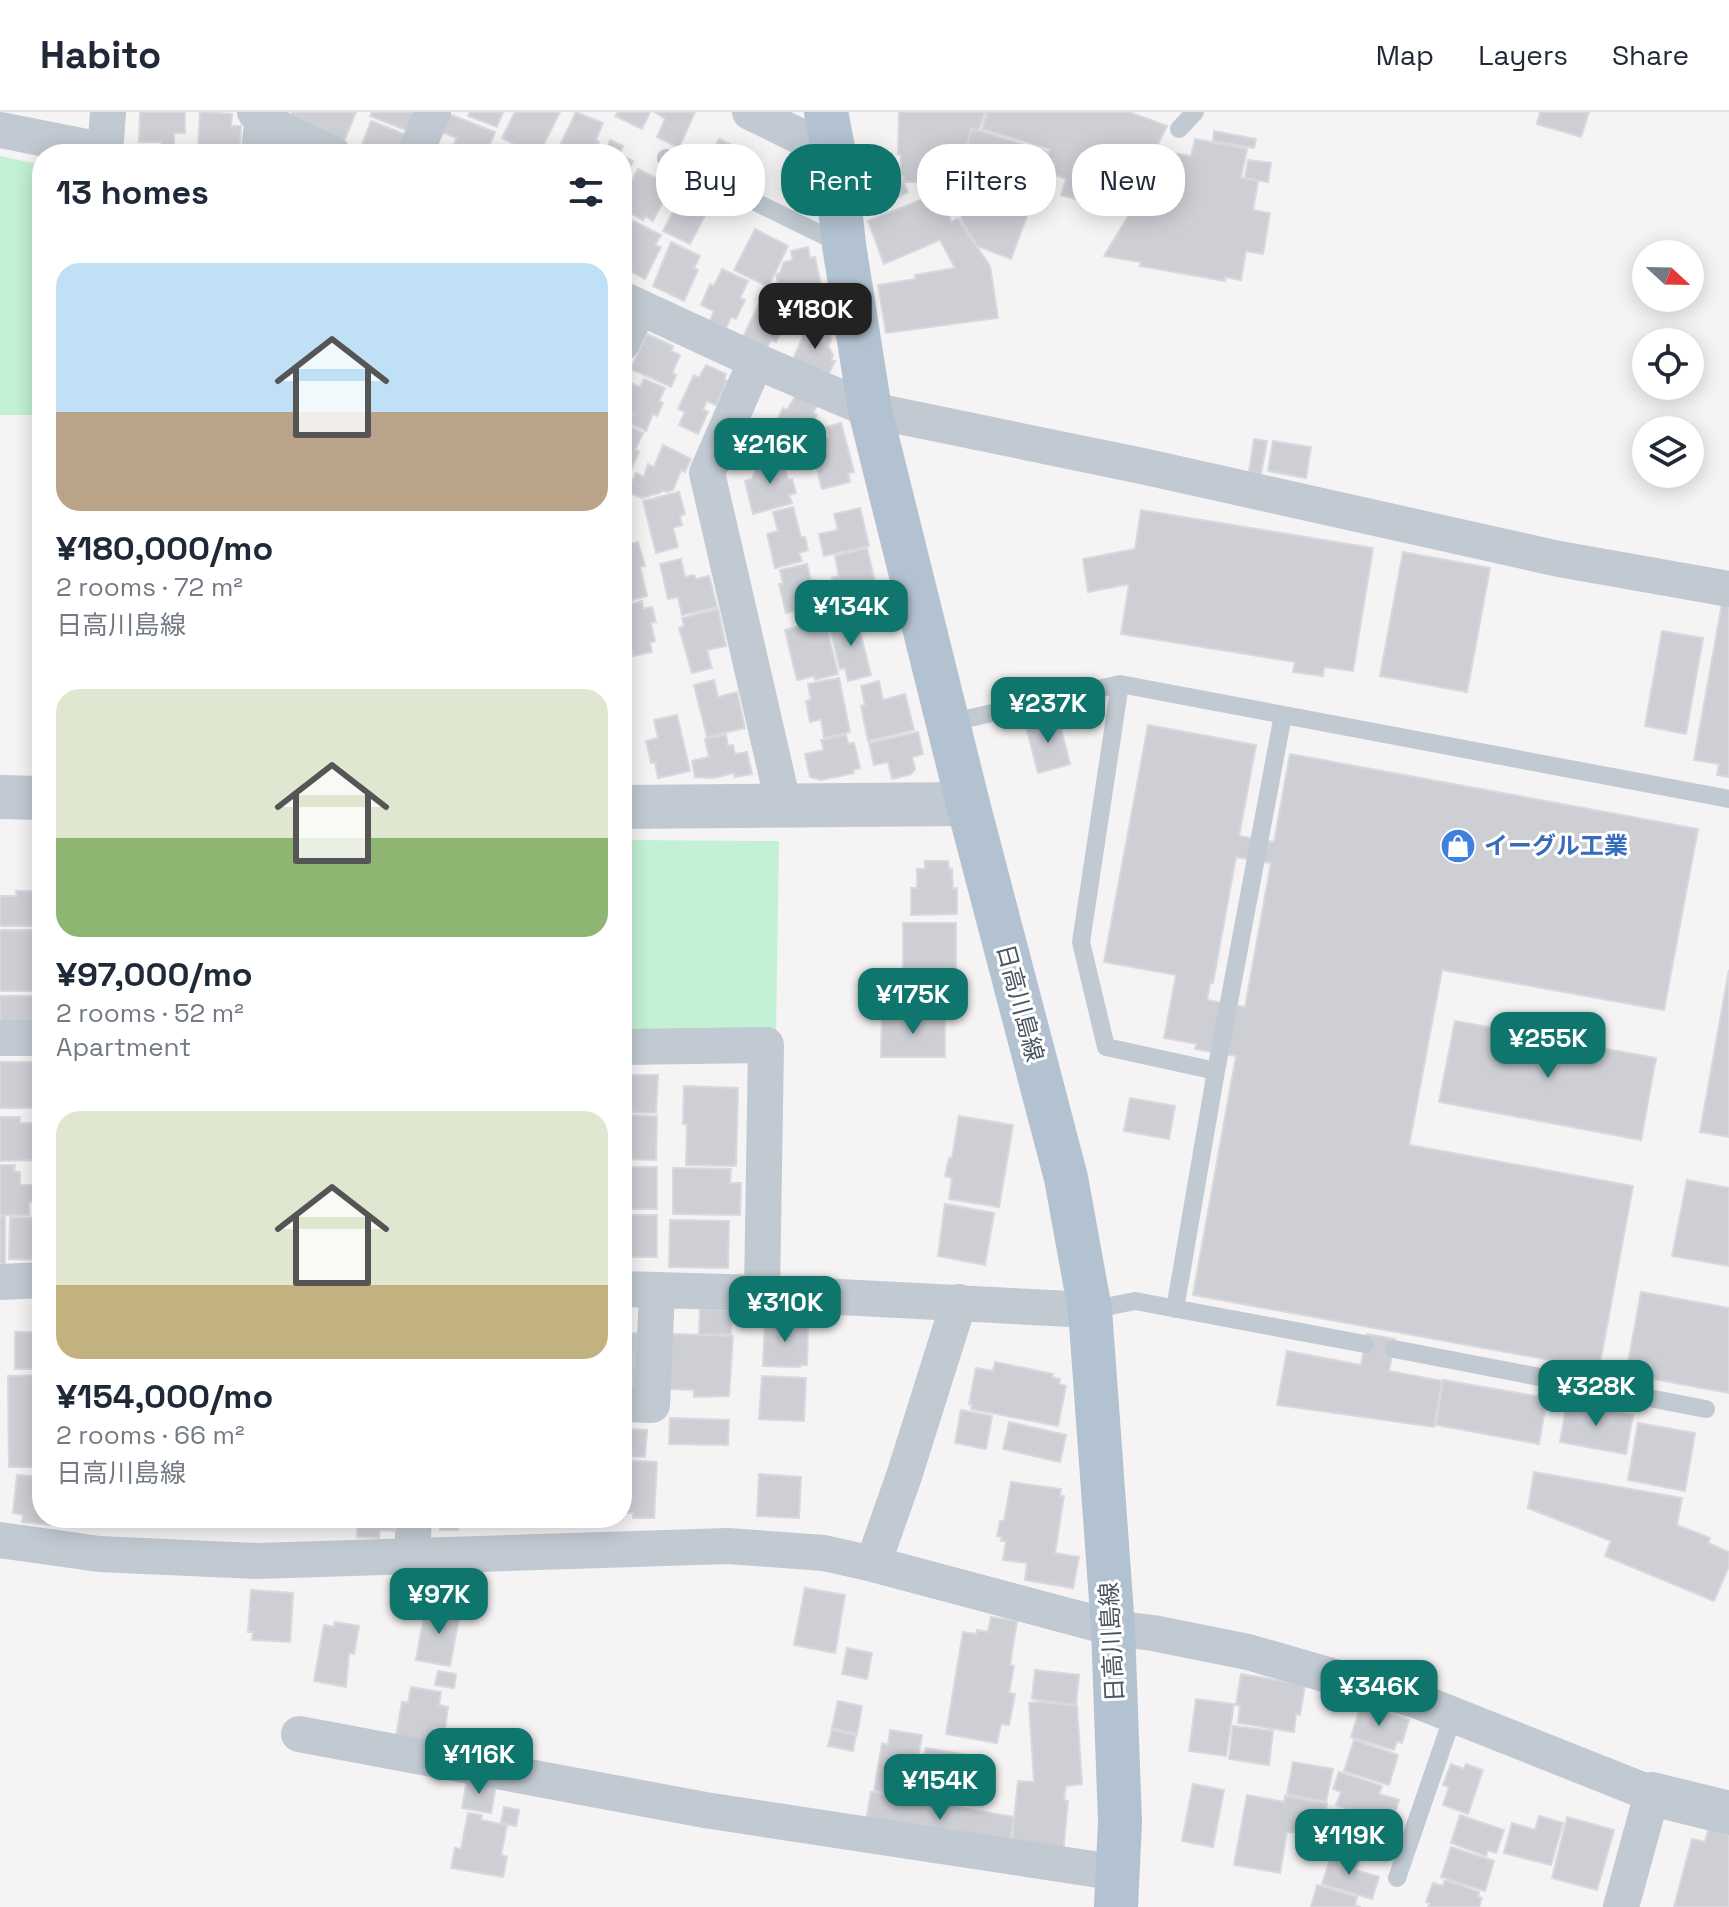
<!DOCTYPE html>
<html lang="en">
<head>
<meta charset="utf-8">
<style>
  body { margin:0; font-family:"Space Grotesk","Noto Sans JP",sans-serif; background:#f2f2f3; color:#1f2937; height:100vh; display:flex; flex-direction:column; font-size:30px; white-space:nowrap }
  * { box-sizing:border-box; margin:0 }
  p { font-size:26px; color:#747a83 }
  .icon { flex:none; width:44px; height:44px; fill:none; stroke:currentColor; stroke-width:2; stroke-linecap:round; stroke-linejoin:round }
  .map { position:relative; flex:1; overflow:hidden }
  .sheet { position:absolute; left:32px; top:32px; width:600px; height:1384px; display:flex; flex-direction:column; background:#fff; border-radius:32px; box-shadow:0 4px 20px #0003 }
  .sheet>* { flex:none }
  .guide { position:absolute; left:656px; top:32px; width:760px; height:72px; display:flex; gap:16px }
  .needle { width:52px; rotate:112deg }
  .controls { position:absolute; left:1632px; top:128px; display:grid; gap:16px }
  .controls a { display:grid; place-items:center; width:72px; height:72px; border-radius:50%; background:#fff; box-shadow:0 4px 20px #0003; font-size:40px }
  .price { position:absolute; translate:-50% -68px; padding:0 18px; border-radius:16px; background:#0f766e; color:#fff; font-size:26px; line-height:52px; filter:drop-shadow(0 2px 4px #0008) }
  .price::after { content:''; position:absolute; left:50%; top:48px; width:24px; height:18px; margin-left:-12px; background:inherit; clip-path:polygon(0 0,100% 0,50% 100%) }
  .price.current { background:#222; color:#fff }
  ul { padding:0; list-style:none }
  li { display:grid; align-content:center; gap:16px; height:424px; padding:0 24px }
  li span { display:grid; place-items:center; height:248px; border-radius:24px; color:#555 }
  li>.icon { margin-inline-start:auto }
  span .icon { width:144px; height:144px; fill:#fffc; stroke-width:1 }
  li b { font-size:34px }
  h2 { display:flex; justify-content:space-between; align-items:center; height:96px; padding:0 24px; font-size:34px }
  .chip { padding:0 28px; border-radius:32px; background:#fff; box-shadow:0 4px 20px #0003; font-size:28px; line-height:72px }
  .chip.current { background:#0f766e; color:#fff }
  header { display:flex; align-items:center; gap:48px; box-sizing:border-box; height:112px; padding:0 40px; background:#fff; border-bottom:2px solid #e0e1e3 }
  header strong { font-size:38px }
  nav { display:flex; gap:44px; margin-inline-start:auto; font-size:28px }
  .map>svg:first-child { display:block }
</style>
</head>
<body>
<header>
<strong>Habito</strong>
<nav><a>Map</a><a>Layers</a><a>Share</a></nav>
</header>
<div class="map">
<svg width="1729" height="1795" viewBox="0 0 1729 1795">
  <rect width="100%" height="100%" fill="#f5f3f3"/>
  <path fill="#c3f1d5" d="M0,44l42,9v250h-42z
    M622,728l157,1 -3,191 -154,-1z"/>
  <path fill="#cdcfd5" stroke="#d7d9de" stroke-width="2" fill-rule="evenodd" d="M140,0h45v21h-11v14h-13v-5h-22z
    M200,0l32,2 -1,12h10l-1,23 -42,-1z
    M292,0h64l-13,32 -55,-21z
    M372,0h43l-7,19 -38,-15z
    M470,0h33l-6,15 -29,-11z
    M515,0h45l-21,42h-6l-31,-16z
    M576,0l27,11 -7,17 3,2 -6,12h-37z
    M618,0h32l-8,17 -27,-13z
    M655,0h40l-16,36 -22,-11 8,-18z
    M899,0h86l-6,18 -8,-1 -9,40h-21v13h-37v-6h-3v-21l-3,-1z
    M987,0h142l38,14 -25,50 -10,-2 -6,23 -32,-10 -4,16 -29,-8 5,-16 -23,-9 7,-21 -68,-20z
    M1540,0h49l-8,25 -44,-13z
    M446,1l49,19 -9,22h-21l2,-5 -13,-5 3,-6 -18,-7z
    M371,9l36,14 -8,19 -40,-2z
    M971,18l10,1 67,21 -19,52 -55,-21 -1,4 -14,-5 9,-24 -4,-2z
    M1214,19l42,8 -2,9 -41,-7z
    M719,27l23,11 -12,24 -23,-11z
    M1195,27l52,10 -6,29 17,3 -5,29 17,3 -7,41 -17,-3 -5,29 -16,-3v4l-85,-15 1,-4 -37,-6 63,-104 24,4z
    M610,28l13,6 -4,8h-15z
    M146,36l37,1v5h-37z
    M622,44l11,5 -11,22z
    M1248,48l23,3 -3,19 -23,-4z
    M638,57l33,17 -18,35 -8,-5 -2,4 -20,-11 -1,-10z
    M899,61l9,19 -23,12 -10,-18z
    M974,72l33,16 1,-3 23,8 -20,54 -34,-13 -16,-27z
    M685,76l27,14 -22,42 -27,-13z
    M940,80l11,30 7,-3 32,47 8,52 -112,15 -8,-48 38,-6 -1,-4 40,-7 -15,-28 -56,24 -16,-43z
    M633,109l28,14 -6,10 6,2 -16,32 -23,-12v-25z
    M755,117l33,17 -20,41 -34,-17z
    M671,130l29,14 -6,12 4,2 -14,31 -31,-15z
    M808,135l2,11 5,-1 10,47 -22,5 -16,-9 -1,-5 -5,1 -5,-22 4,-1 4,-11 9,-2 -2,-9z
    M722,157l26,12 -8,17 5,2 -9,19 -5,-2 -5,11 -16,-7 4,-10 -13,-6 9,-21 4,2z
    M770,182l19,9 -6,12 5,2 -12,25 -5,-2 -6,11 -23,-12 17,-35 5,2z
    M811,205l17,8 3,15 -3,6 5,9 -2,5 4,1 -10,21 -34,-18z
    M647,222l26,12 -2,5 9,4 -8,18 4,2 -5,12 -40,-18z
    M706,253l20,9 -2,5 3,2 -11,24 -9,-4 -4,8 5,3 -10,22 -19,-9 6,-13 -7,-3 16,-34 5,3z
    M644,267l21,9 -6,13 4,2 -6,13 -4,-2 -7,17 -17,-8 4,-9 -11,-4v-22l3,-7 15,6z
    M796,283l21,11 -4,6 4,3 -27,48 -24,-13 11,-21 -4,-2 10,-19 4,2z
    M622,311l21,10 -8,17 4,2 -17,37z
    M841,311l13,49 -6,1 2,9 -28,7 -10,-39 2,-1 3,-9 12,-3 -3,-10z
    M1254,327l13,2 -6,33 -12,-2z
    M1273,329l38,6 -5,31 -38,-7z
    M663,333l28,14 -6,13 -4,-2 -8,20 -6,2 -5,-2 -2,3 -18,5 -15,-6 9,-19 8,4 4,-13 6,3z
    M770,345l13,5 5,18 4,-1 4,14 -7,2 3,8 -39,11 -8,-33 7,-2 7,-19z
    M679,380l6,22 -5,2 2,9 -9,3 5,19 -22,6 -13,-52z
    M793,395l8,30h4l3,13 -9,3 3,8 -27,7 -8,-34 11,-3 -5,-19z
    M860,396l9,38 -45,10 -5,-22 19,-4 -4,-16z
    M1141,398l232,38 -20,123 -29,-4 -1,9 -30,-4 2,-10 -174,-28 8,-50 -41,8 -5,-33 52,-10z
    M638,430l7,24 -5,1 7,29 -25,7v-57z
    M867,436l9,38 -20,6 5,19 -20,5 -9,-38 7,-2 -4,-20z
    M1403,440l87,16 -23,124 -87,-16z
    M681,447l4,18 9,-2 2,4 13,-3 8,31 -35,8 -4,-18 -10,2 -8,-35z
    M807,452l4,17 4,-1 4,15 -4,1 4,22 -17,4 -3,-12 -13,3 -7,-29h4l-3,-14z
    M1723,486l6,1v178l-12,-2 2,-11 -25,-4z
    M642,489l1,8 9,-2 4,15 -5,1 4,18 -5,2 2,9 -19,4 -4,-14 -7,2v-38z
    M718,497l8,37 -19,4 5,18 -20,5 -13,-45 5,-2 -2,-8z
    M862,505l3,14 -5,1 11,43 -23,6 -3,-13 -5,1 -11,-44z
    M825,508l13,54 -23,6 -1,-4 -17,4 -12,-50z
    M1662,519l41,7 -17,96 -41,-8z
    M839,566l11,54 -26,6 -3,-19 -11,3 -4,-21 5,-1 -3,-16z
    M714,568l4,17 19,-5 8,36 -38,9 -13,-52z
    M879,569l4,19 22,-6 9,36 -46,11 -7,-35 4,-1 -4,-19z
    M677,603l13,56 -32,7 -3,-16 -4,1 -5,-22 12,-3 -4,-18z
    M1058,605l12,47 -32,9 -12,-47z
    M1148,613l108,20 -17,91 35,6 16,-88 408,75 -34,181 -222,-40 -33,175 224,41 -34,183 -406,-74 43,-239 -41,-7 2,-5 -33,-6 12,-63 -72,-13zM1236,745l35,6 -26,144 -38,-7 3,-17h3z
    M918,620l5,22 -11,3 3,12 -4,5 -19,5 -4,-17 -14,3 -5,-22z
    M726,623l2,11 5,-1 2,9 12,-2 5,22 -17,3 -1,-4 -20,5 -19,-1 -3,-16 17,-4 -4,-18z
    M846,623l2,9 6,-1 6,25 -7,2 1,3 -33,7 -11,-3 -5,-23 19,-4 -3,-10z
    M925,749h23l1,8h3l1,20 4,-1v26l-46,1v-27h6v-19h8z
    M16,779h26v35h-42v-30h17z
    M903,811h53v60h6l-1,25h-44v-20h-14z
    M0,818h33v61h-33z
    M1729,858v167l-29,-5z
    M0,884h41v26h-41z
    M882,902h63v43h-64z
    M1455,909l201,37 -15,82 -202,-38z
    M0,950h34v13h5v33h-39z
    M622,963h36l-2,38 -34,-1z
    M684,974l54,2 -2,78 -50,-1 1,-41h-4z
    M1130,986l45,8 -6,33 -45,-8z
    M622,1003l35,1 -1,44 -34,-1z
    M959,1004l54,9 -14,82 -50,-8 3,-21 -7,-2 4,-18h3z
    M0,1005h20v6h18l1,37 -39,1z
    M0,1053h15l-1,6 6,1v13h18v17h-9v13h-29z
    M627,1055h30v42h-35v-23h5z
    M673,1056l58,1 -1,14h11l-1,32 -67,-1z
    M1687,1068l42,8v78l-57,-10z
    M945,1092l49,9 -9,52 -47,-9z
    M622,1103h35v42h-35z
    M0,1105h5v47h-5z
    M10,1105l30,1v42l-31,-1z
    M670,1108l59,1 -1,47 -59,-1z
    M1641,1180l88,16v85l-103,-19z
    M700,1197l32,1 -1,25 -32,-1z
    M765,1209l34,1v4h9l-1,39h-7v2l-37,-1z
    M15,1220h27v37h-27z
    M622,1221h18l-2,57h-16z
    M672,1222l61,2 -4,60 -35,1v-7l-25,-1z
    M1367,1222l28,5 -6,32 53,10 -8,46 -157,-22 10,-54 74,14z
    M995,1250l58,12 -1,3 8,2 -1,5 7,2 -8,40 -87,-17 1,-5h-3l7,-36 17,3z
    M42,1263v92h-33l-1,-91z
    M762,1264l44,2 -2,43 -45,-2z
    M1443,1268l104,18 -8,46 -103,-19z
    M1567,1290l66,13 -7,39 -66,-12z
    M961,1298l31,6 -6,33 -31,-6z
    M670,1306l59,2 -1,25 -59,-1z
    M1009,1310l57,13 -6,27 -57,-13z
    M1638,1311l57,10 -10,58 -57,-11z
    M622,1317l25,1 -2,27 -23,-1z
    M622,1348l35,2 -3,56h-21v-5h-11z
    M1534,1360l148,26 -5,27 33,13 -2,5 21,9v14l-15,35 -109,-45 6,-15 -83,-33z
    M759,1362l42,3 -2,41 -42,-2z
    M17,1363l25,2v41h11l-1,7 -30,-3 1,-7 -10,-2z
    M1011,1370l50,7 -1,7h4l-9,57 24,4 -6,31 -48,-8 2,-17 -24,-3 3,-19h-5l1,-4 -5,-1 3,-15h4z
    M352,1406h42v13l-14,-1 -1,8 -22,-1 1,-17z
    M435,1406h29v5h-6v7h-18v-8l-5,-1z
    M525,1406h44l-1,7 -43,-2z
    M573,1406h28l-1,4 -27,-1z
    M805,1476l40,7 -10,58 -41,-8z
    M251,1478l42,3 -3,49 -38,-2 1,-8h-5z
    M438,1491l23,5 -11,58 -34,-6 8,-44 11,1z
    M991,1505l26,4 -7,44 4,1 -5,27 6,1 -6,31 -8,-1 -4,19 -51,-9 17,-102 13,2 1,-4 11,2z
    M335,1510l24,4 -5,28 -5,-1 -3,34 -32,-6 10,-56 10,2z
    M847,1536l25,5 -5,26 -25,-5z
    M1035,1558l44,5 -3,30 -44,-6z
    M438,1559l18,3 -2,14 -19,-3z
    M1241,1562l64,11 -5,30 -4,-1 -2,18 -56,-9 2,-17 -4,-1z
    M411,1575l30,5 -2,13 9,2 -3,22 -10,-2 -3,18 -36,-9 6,-34 6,1z
    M1196,1587l38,5 -8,52 -37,-5z
    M838,1589l24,5 -5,28 -25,-6z
    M1040,1590l37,4 5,78 -16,2 -2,14 4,1 -5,53 -52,-6 7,-67 16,1 -5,-79z
    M1361,1592l48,16 -7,23 -5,-2 -3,9 -43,-13z
    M1233,1614l40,5 -4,34 -40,-6z
    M832,1618l24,5 -3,16 -25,-5z
    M890,1618l32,5 -11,63 -37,-7 8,-48 6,2z
    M1354,1628l44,15 -9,30 -45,-14z
    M926,1636l54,9 -4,23 -13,-3 -5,29 -40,-8z
    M1293,1650l40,7 -7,33 -39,-8z
    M1451,1652l13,5 2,-5 17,6 -15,44 -25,-9 6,-18 -6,-2z
    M1339,1660l43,14 -3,8 20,6 -7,23 -56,-18 5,-13 -8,-3z
    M467,1668l29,5 -5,28 -29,-5z
    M1193,1672l31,6 -11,57 -31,-6z
    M871,1680l143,25 -6,35 -143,-25z
    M1247,1683l37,7 1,-6 42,7 -5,29 -24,-4 -1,5 -10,-1 -7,41 -46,-8z
    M504,1695l15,3 -3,16 -15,-3z
    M1338,1700l14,5 1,-4 22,7 -10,32 -5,-2 -3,8 -30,-10z
    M468,1701l14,2 -1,5 26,5 -6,30 6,2 -4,20 -52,-9 4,-20 6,1z
    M1460,1703l44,15 -8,23 -8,-3 -2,6 -35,-13z
    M1539,1704l24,7 -12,42 -47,-12 8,-30 23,7z
    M1567,1705l47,13 -17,60 -45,-12z
    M1708,1718l21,5v72h-55l18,-68 13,3z
    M1451,1735l43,14 -9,30 -44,-14z
    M1332,1741l27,9 -3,8 23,7 -7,22 -50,-15z
    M1445,1768l34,12 -1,5 4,1 -3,9h-51l2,-4 -4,-1 7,-19 10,3z
    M1317,1773l40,12 -2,8 6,2h-50z"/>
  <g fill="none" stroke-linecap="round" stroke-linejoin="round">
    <path stroke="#c1cad2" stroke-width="18" d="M1179,17l16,-17
      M666,46l175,86
      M1120,572l-39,258 25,105 110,24
      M948,611l172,-39 609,115
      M1175,1197l41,-238 67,-356
      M1090,1198l45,-9 230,43
      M1394,1237l312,60
      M1397,1766l57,-165"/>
    <path stroke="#c1cad2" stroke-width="36" d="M255,0l29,19 49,23
      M750,0l84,41
      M0,18l106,21
      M105,42l3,-42
      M259,42l4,-42
      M415,42l18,-42
      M622,187l134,62 114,49 272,56 417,93 170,30
      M622,231l17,-35
      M756,249l-49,112 77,334
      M0,926h42
      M622,935l144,-2 -4,248
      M0,1170l42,-2
      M622,1177l140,4 328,17
      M622,1292l30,1 5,-113
      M0,1428l99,14 158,7 471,-15 96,7 49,11 240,64 40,5 95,19 170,49 234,93 -31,113
      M412,1446l2,-40
      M873,1452l31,-88 55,-174
      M299,1622l406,76 414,63"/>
    <path stroke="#c1cad2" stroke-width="44" d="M0,685l42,1
      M622,695l346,-3
      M1652,1682l77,19"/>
    <path stroke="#b3c2d1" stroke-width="44" d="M826,0l8,41 10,92 26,165 98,394 98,374 24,132 23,318 7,194 -4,85"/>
  </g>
  <defs>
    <symbol id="shop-disc" viewBox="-11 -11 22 22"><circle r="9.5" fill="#3f7fe0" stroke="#fff"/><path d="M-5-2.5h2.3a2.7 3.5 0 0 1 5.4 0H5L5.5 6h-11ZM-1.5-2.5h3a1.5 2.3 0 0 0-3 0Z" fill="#fff"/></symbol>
  </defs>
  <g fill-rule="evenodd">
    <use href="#shop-disc" x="1438" y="714" width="40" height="40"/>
  </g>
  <g text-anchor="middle" stroke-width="6" stroke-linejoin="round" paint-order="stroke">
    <g font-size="24" font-weight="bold" fill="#366cbe" stroke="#fff" text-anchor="start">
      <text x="1484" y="742">イーグル工業</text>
    </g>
    <g font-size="24" fill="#4a5661" stroke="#fff">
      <text transform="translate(1020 891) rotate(75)" y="8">日高川島線</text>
      <text transform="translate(1112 1530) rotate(-93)" y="8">日高川島線</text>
    </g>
  </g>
</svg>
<div class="controls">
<a><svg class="needle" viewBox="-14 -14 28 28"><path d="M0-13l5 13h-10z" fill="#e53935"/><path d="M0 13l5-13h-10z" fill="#747a83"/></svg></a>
<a><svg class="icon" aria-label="locate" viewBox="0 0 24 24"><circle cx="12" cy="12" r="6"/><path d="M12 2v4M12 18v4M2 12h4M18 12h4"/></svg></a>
<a><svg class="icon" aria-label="layers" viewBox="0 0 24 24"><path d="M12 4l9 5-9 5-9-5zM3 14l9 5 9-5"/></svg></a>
</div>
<b class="price current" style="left:815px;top:239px">¥180K</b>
<b class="price" style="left:770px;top:374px">¥216K</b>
<b class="price" style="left:851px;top:536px">¥134K</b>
<b class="price" style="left:1048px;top:633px">¥237K</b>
<b class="price" style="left:913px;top:924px">¥175K</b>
<b class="price" style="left:1548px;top:968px">¥255K</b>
<b class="price" style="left:785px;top:1232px">¥310K</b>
<b class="price" style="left:1596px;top:1316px">¥328K</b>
<b class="price" style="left:439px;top:1524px">¥97K</b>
<b class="price" style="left:1379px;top:1616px">¥346K</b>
<b class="price" style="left:479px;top:1684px">¥116K</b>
<b class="price" style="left:940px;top:1710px">¥154K</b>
<b class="price" style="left:1349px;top:1765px">¥119K</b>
<div class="guide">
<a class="chip">Buy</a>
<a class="chip current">Rent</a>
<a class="chip">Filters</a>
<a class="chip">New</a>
</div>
<section class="sheet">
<h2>13 homes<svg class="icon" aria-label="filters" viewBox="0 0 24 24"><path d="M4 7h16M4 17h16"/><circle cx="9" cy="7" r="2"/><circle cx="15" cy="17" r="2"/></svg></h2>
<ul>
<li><span style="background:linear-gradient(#bfe0f5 60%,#b9a48a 0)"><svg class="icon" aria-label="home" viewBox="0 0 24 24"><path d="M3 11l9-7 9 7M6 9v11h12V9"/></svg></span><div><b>¥180,000/mo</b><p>2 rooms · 72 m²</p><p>日高川島線</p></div></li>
<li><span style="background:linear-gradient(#dfe7d0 60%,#8fb573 0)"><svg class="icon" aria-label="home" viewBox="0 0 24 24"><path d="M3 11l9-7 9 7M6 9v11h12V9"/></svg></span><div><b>¥97,000/mo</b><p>2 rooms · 52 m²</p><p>Apartment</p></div></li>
<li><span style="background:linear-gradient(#dfe7d0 70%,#c2b280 0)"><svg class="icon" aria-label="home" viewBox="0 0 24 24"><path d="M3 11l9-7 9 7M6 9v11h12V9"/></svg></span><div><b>¥154,000/mo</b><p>2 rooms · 66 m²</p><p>日高川島線</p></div></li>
</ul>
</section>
</div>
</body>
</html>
